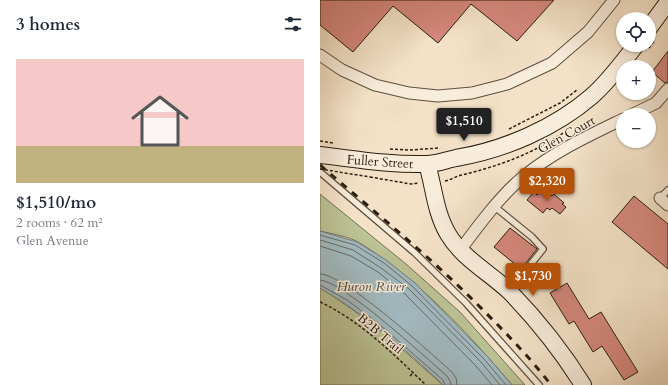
<!DOCTYPE html>
<html lang="en">
<head>
<meta charset="utf-8">
<style>
  body { margin:0; font-family:Cardo,serif; background:#f2f2f3; color:#1f2937; height:100vh; display:flex; flex-direction:column; font-size:15px; white-space:nowrap }
  * { box-sizing:border-box; margin:0 }
  p { font-size:13px; color:#747a83 }
  .icon { flex:none; width:22px; height:22px; fill:none; stroke:currentColor; stroke-width:2; stroke-linecap:round; stroke-linejoin:round }
  .map { position:relative; flex:1; overflow:hidden }
  .side { display:flex; flex-direction:column; background:#fff; width:320px }
  .side>* { flex:none }
  .controls { position:absolute; left:296px; top:12px; display:grid; gap:8px }
  .controls a { display:grid; place-items:center; width:40px; height:40px; border-radius:50%; background:#fff; box-shadow:0 1px 3px #0004; font-size:20px }
  .price { position:absolute; translate:-50% -34px; padding:0 9px; border-radius:4px; background:#b45309; color:#fff; font-size:13px; line-height:26px; filter:drop-shadow(0 1px 2px #0008) }
  .price::after { content:''; position:absolute; left:50%; top:24px; width:12px; height:9px; margin-left:-6px; background:inherit; clip-path:polygon(0 0,100% 0,50% 100%) }
  .price.current { background:#222; color:#fff }
  ul { padding:0; list-style:none }
  li { display:grid; align-content:center; gap:8px; height:212px; padding:0 16px }
  li span { display:grid; place-items:center; height:124px; border-radius:0px; color:#555 }
  li>.icon { margin-inline-start:auto }
  span .icon { width:72px; height:72px; fill:#fffc; stroke-width:1 }
  li b { font-size:17px }
  h2 { display:flex; justify-content:space-between; align-items:center; height:48px; padding:0 16px; font-size:17px }
  main { display:flex; flex:1; min-height:0 }
  .map>svg:first-child { display:block }
</style>
</head>
<body>
<main>
<section class="side">
<h2>3 homes<svg class="icon" aria-label="filters" viewBox="0 0 24 24"><path d="M4 7h16M4 17h16"/><circle cx="9" cy="7" r="2"/><circle cx="15" cy="17" r="2"/></svg></h2>
<ul>
<li><span style="background:linear-gradient(#f6c9c9 70%,#c2b280 0)"><svg class="icon" aria-label="home" viewBox="0 0 24 24"><path d="M3 11l9-7 9 7M6 9v11h12V9"/></svg></span><div><b>$1,510/mo</b><p>2 rooms · 62 m²</p><p>Glen Avenue</p></div></li>
</ul>
</section>
<div class="map">
<svg width="348" height="385" viewBox="0 0 348 385">
  <rect width="100%" height="100%" fill="#f4e2c8"/>
  <filter id="stains"><feTurbulence type="fractalNoise" baseFrequency=".005" numOctaves="4"/><feColorMatrix values="0 0 0 0 .2 0 0 0 0 .09 0 0 0 0 .02 0 0 0 .5 -.17"/></filter>
  <radialGradient id="worn" r=".72"><stop offset=".6" stop-color="#630" stop-opacity="0"/><stop offset="1" stop-color="#630" stop-opacity=".3"/></radialGradient>
  <path fill="#bcc395" stroke="#747052" d="M0,194l86,70 54,48 65,73h-13c-44,-52 -96,-108 -154,-143 -11,-6 -26,-8 -38,-11z
    M0,288c45,27 83,62 123,97h-123z"/>
  <path fill="#a2bac1" stroke="#727c7a" d="M0,231l37,11 29,18 29,23 72,73 25,29h-69c-37,-36 -79,-71 -123,-97z"/>
  <g fill="none" stroke-linecap="round" stroke-linejoin="round">
    <path stroke="#666c68" stroke-width="1" d="M0,235l35,10 29,18 28,23 72,73 22,26
      M0,240l33,10 28,18 28,21 72,73 19,23
      M0,246l31,10 27,16 27,22 71,72 16,19
      M0,274c25,0 110,79 132,98l4,6 1,7
      M0,280c23,1 106,78 127,96l3,5 1,4
      M0,285l27,15 33,25 63,55 2,5"/>
  </g>
  <path fill="#d4877c" stroke="#2b1e10" d="M0,0h234l-37,41 -46,-37 -33,39 -45,-37 -40,46 -33,-27z
    M348,51v31l-3,1 -13,-11z
    M223,188l9,8 2,-2 10,9 -2,1 4,3 -6,7 -8,-6 -2,2 -3,-2 -4,5 -16,-13 7,-8 3,3z
    M314,196l34,28v45l-56,-47z
    M190,228l27,21 -16,20 -27,-22z
    M247,283l22,36 12,-7 37,60 -14,8 -22,-34 -9,6 -19,-31 -5,3 -19,-31z"/>
  <g fill="none" stroke-linecap="round" stroke-linejoin="round">
    <defs>
      <path id="service" d="M0,172l95,81 51,50 73,82
        M340,198l8,-8
        M175,207l37,30 11,12 -33,41"/>
      <path id="minor" d="M0,55l22,15 33,15 34,8 29,3 34,-3 35,-9 45,-21 36,-31 26,-32
        M311,115l25,-12 12,-14
        M340,198l8,7
        M141,249c17,-23 40,-54 62,-72 30,-25 65,-41 100,-58"/>
      <path id="secondary" d="M329,28l19,-26
        M0,155c35,4 70,10 106,9 10,0 20,-4 30,-6 48,-8 99,-30 136,-62 17,-15 30,-33 44,-51
        M107,164c7,23 8,48 21,70 14,24 42,39 62,58 28,29 52,59 73,93"/>
    </defs>
    <use href="#service" stroke="#5d4f3e" stroke-width="8"/>
    <use href="#minor" stroke="#5d4f3e" stroke-width="13"/>
    <use href="#secondary" stroke="#2b1e10" stroke-width="18"/>
    <path stroke="#2b1e10" stroke-width="1.5" stroke-dasharray="3 2" stroke-linecap="butt" d="M329,48l6,-8
      M189,129l51,-26 17,-13
      M0,141l13,2
      M70,149l20,1 29,-2
      M50,177l41,7 8,-1
      M125,181c6,-1 11,-5 17,-6 37,-9 73,-22 104,-44
      M0,302c41,19 74,53 106,83
      M90,376l3,-3"/>
    <use href="#service" stroke="#f8ecdb" stroke-width="5.5"/>
    <use href="#minor" stroke="#f8ecdb" stroke-width="11"/>
    <use href="#secondary" stroke="#f8ecdb" stroke-width="16"/>
    <path stroke="#2b1e10" stroke-width="3" stroke-dasharray="7 7" stroke-linecap="butt" d="M0,165c56,48 114,95 166,148 23,23 45,46 65,72"/>
    <path stroke="#2b1e10" stroke-width="1.5" stroke-dasharray="3 2" stroke-linecap="butt" d="M0,169l50,8"/>
  </g>
  <g text-anchor="middle" stroke-width="3" stroke-linejoin="round" paint-order="stroke">
    <g font-size="13" fill="#2b1e10" stroke="#f8ecdb">
      <text transform="translate(246 134) rotate(-29)" y="5">Glen Court</text>
      <text transform="translate(60 161) rotate(4)" y="5">Fuller Street</text>
      <text transform="translate(61 333) rotate(40)" y="5">B2B Trail</text>
    </g>
    <g font-size="14" font-style="italic" fill="#4f4d45" stroke="#f8ecdb">
      <text x="51" y="291">Huron River</text>
    </g>
  </g>
  <rect width="100%" height="100%" filter="url(#stains)"/>
  <rect width="100%" height="100%" fill="url(#worn)"/>
</svg>
<div class="controls">
<a><svg class="icon" aria-label="locate" viewBox="0 0 24 24"><circle cx="12" cy="12" r="6"/><path d="M12 2v4M12 18v4M2 12h4M18 12h4"/></svg></a>
<a>+</a>
<a>−</a>
</div>
<b class="price current" style="left:144px;top:142px">$1,510</b>
<b class="price" style="left:227px;top:202px">$2,320</b>
<b class="price" style="left:213px;top:297px">$1,730</b>
</div>
</main>
</body>
</html>
